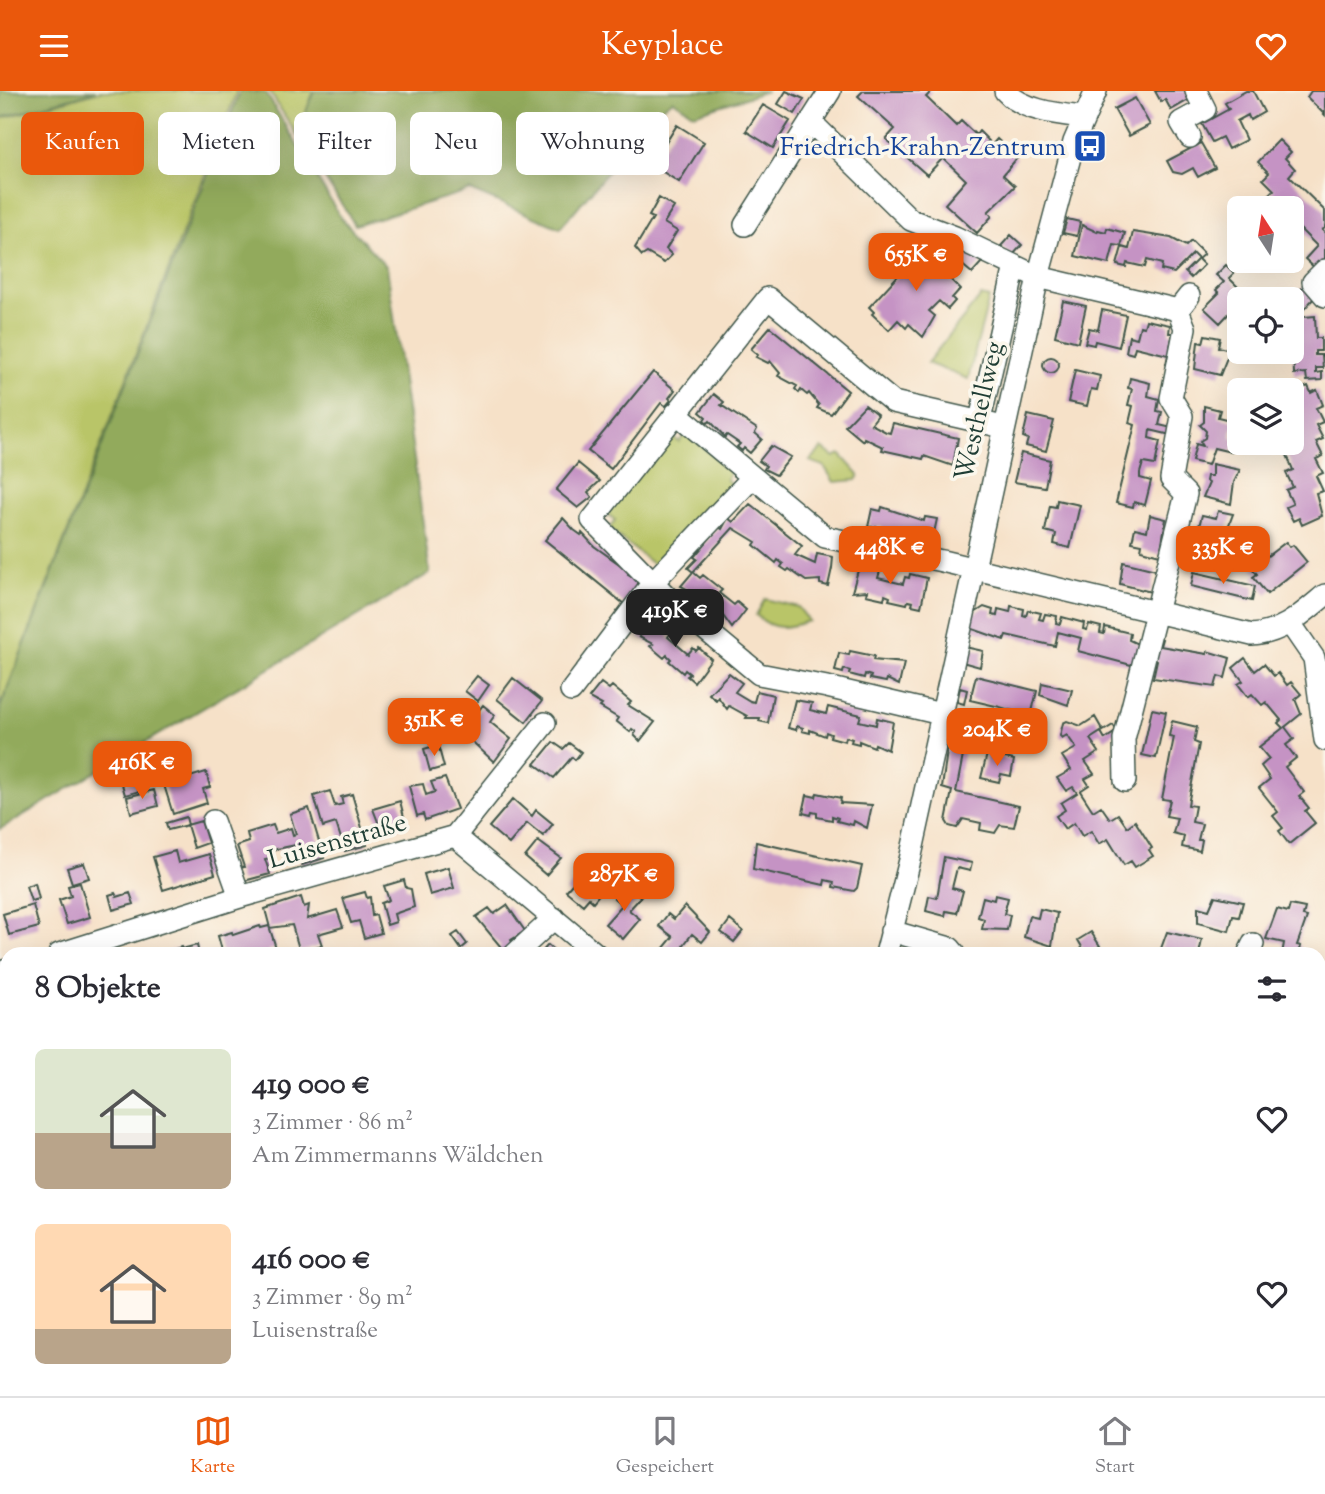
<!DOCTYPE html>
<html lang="de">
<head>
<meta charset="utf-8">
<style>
  body { margin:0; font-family:"Sorts Mill Goudy",serif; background:#f2f2f3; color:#2b2b33; height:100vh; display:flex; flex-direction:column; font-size:26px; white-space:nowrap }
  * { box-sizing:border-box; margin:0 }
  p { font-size:23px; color:#7c7c81 }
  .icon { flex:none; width:38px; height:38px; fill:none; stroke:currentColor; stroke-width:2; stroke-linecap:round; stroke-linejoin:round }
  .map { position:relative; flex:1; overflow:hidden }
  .sheet { position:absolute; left:0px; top:856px; width:1326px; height:450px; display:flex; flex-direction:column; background:#fff; border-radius:21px 21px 0 0; box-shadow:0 7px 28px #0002 }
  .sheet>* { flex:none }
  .guide { position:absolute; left:21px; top:21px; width:700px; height:63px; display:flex; gap:14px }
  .needle { width:46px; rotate:348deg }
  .buttons { position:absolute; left:1227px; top:105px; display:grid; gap:14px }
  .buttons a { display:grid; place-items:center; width:77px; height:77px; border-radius:10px; background:#fff; box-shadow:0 7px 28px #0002; font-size:35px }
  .price { position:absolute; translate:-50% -60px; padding:0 16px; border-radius:14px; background:#ea580c; color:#fff; font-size:23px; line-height:46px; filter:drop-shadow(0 2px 4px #0008) }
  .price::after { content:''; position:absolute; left:50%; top:42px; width:21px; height:16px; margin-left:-10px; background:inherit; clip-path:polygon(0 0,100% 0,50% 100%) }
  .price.active { background:#222; color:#fff }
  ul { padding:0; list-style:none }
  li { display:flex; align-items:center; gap:21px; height:175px; padding:0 35px }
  li span { display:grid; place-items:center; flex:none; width:196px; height:140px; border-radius:10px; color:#555 }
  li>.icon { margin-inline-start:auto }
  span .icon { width:84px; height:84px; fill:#fffc; stroke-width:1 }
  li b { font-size:30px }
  h2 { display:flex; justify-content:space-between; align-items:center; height:84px; padding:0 35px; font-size:30px }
  .chip { padding:0 24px; border-radius:10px; background:#fff; box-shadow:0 7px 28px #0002; font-size:24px; line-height:63px }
  .chip.active { background:#ea580c; color:#fff }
  header { display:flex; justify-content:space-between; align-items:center; height:91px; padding:0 35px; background:#ea580c; color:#fff; font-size:32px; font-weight:600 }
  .menu { display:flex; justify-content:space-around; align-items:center; height:98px; border-top:2px solid #e1e1e2; background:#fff; font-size:19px; color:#7c7c81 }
  .menu a { display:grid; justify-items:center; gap:4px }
  .menu .active { color:#ea580c }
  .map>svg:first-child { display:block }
</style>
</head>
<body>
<header><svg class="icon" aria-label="menu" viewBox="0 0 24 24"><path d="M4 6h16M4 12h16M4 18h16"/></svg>Keyplace<svg class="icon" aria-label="heart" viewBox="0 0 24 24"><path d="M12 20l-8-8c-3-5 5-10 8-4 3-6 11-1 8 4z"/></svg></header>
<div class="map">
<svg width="1325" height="1305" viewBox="0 0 1325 1305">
  <rect width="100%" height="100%" fill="#fbf7ec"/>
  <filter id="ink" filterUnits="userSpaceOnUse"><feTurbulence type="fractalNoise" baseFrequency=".0143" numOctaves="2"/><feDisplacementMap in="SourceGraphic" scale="14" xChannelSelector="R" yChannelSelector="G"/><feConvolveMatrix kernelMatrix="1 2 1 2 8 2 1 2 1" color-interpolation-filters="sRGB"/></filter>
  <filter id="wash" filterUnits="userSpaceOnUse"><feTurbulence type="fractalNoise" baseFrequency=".00686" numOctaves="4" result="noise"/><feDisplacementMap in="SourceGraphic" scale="28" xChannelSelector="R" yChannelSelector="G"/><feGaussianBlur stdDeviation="1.57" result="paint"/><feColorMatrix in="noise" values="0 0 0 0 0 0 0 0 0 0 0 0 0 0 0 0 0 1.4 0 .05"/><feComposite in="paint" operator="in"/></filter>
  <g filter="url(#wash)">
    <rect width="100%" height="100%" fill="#f6e1c8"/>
    <path fill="#b9c567" stroke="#6c814e" stroke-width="2" d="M100,0h137l-237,616v-588z
      M269,0h45l-17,44z
      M981,205l8,2 -21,81 -41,-16z
      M686,342l46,38 -6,8 6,6 -65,79 -7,-5 -6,6 -45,-36 6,-9 -9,-7 64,-78 9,7z
      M822,357l12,9 6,-3 19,21 -3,5 -22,2 -10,-16 -14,-5z
      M765,508l33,8 11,14c-22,7 -35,11 -53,-6z"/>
    <path fill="#92aa5c" stroke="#587448" stroke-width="2" d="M0,0h96l-96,27z
      M240,0l26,2 75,125 46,49 43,306 -430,256v-121z
      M314,0h453l-73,23 -21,-14 -12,9 -101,119 -90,-38 -115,35 -58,-90z"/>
    <g id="blocks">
      <path fill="#c593c4" d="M786,0l18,8 -9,15 -17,-10z
        M863,0h69l-6,6 30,29 5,-5 15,14 3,-4 10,10 -3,3 4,3 7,-8 20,19 -14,17 12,11 -27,26 4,4 -15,17 -32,-29 21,-24 -23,-22 -16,17 -41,-36 9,-10 -37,-33z
        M1155,0h31l4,8 -19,11 -6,-11 -4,3z
        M1246,0h7l11,21 -14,8 -2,-5 -11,6 9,19 -18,9 -6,-12 -10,5 -10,-18 27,-15 -4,-6z
        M1311,0h14v24l-18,-18z
        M1135,7l15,27 -21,11 -15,-27z
        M763,14l27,16 -17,27 -27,-17z
        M677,34l27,17 -25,40 -27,-17z
        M1279,49l12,12 -6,6 10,11 -6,7 36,35v17l-3,2 3,3v27l-9,9 -11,-10 12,-13 -25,-25v-13h-13l-12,-11 7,-7 -11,-11 6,-6 -11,-11z
        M1201,52l14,25 -17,9 -5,-9 -11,6 -9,-2 -6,-11z
        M659,107l15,9 -10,16 13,8 -11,18 6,6 -8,8 -17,-10 -5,3 -7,-8 18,-30 -4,-2z
        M1067,128l13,3 -3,14 -14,-3z
        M1082,134l15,7 1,-2 8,2 1,-4 18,5 -4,13 -7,-1 -5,19 -34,-8z
        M1133,141l38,6 15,8 5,-5 13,13 -6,5 -5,-5 -19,19 -13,-3 1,-6 -15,-4 -2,7 -18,-4 -1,4 -9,-2 5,-18 7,2z
        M1011,144l11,10 -10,11 -11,-10z
        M926,152l14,19 -5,6 5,4 4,-5 9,9 -3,3 10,10 -8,9 3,3 -7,8 -9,-8 -10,10 6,5 -12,21 -14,-13 -3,4 -8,-8 -9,10 -17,-16 2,-2 -5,-5 37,-40 -4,-4 8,-9 4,3z
        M964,157l18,14 -10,11 -18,-15z
        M1198,168l6,6 -13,13 -6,-6z
        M1226,174l8,8 -5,5 21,21h-11v14l-5,-5 -14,15 -16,-15 15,-15 -3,-3 8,-8 -8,-7z
        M1304,195l11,11 -11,12 -11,-11z
        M1063,210l23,5 -8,36 -23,-6z
        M1102,219l24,5 -7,32 -24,-6 -1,4 -9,-2 4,-15 9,2z
        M1315,225l1,22h5v13h-6v4h7l1,13h-7v5l6,-1v8l-15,1 -1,-8 -12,1 -2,-56z
        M1146,229l24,5 -1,8h4l-3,14 7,2 -3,17 -8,-2 2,-9 -33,-8 -2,7 -7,-2 3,-16 8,2 3,-12 4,1z
        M770,236l78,64 -17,23 -14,-6 2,-3 -10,-12 -2,2 -6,-5 -2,3 -4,-4 2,-3 -19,-10 2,-3 -10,-12 -2,2 -12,-6 2,-2 -7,-6z
        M1205,244l15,3 -2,9 12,3 -10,25 -25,-6 3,-27 5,1z
        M1043 274a8 8 0 1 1 16 0a8 8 0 1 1-16 0Z
        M1075,279l25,6 -3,14 -6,-1 -4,17 -19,-4z
        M653,281l22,18 -6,8 2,2 -5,6 -5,-3 -50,66 -23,-18z
        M1130,287l20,5 -2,13 11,3 -2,12 5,1 -3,13 13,3 -1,7 -21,-5 -1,8 11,3 -5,24 -12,-2 -3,10v5l11,3 -6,24 -11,-3 -1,5 -17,-4 19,-78 -6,-2 4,-17 -5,-1 4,-16 -4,-1z
        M1308,295l3,7 6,-3 6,15 -7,3 7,14 -7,3 7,14 -7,3 7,14 -7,3 7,14 -7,3 7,15 -7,2 6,23 -20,9 -3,-7 -6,3 -7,-14 7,-3 -7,-14 7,-3 -7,-14 7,-3 -6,-15 6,-3 -4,-9h3l1,-8 -1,-42z
        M714,303l10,8 -3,3 36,24 -2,4 7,6 -12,14 -6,-5 -2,3 -5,-4 3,-3 -13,-9 -2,2 -15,-16 -2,2 -4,-3 2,-3 -6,-5z
        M865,314l13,10 -7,9 15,8 4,1 3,-10 65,15 -5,28 -29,-10 -1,3 -41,-9 1,-3 -19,-9 -1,3 -18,-15z
        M1204,315l16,4 -2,7 16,4 3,5 -5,3 -1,7 6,6 -6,10 -17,-4 -6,17 -16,-4 4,-17 7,2 -3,-5 5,-3 1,-7 -6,-6 4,-3z
        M1028,324l26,6 -8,30 -20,-5 2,-7 -5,-2z
        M771,355l20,11 -15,18 -12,-6 2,-3 -7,-5z
        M1021,362l29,7 -5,27 -31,-5z
        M578,372l22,18 -12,11 4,5 -14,11 -22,-18z
        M1212,373l28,6 -6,12 -3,22 -28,-7 6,-14 -3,-2 1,-5h5z
        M1057,409l23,5 -10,43 -16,-4 2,-10 -11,-3 5,-25 6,1z
        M750,413l52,42 -7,9 20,9 2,-10 16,3 -1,11 -4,18 -8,-2v-4l-14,1 -17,-12 -2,2 -6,-4 2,-3 -5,-4 -2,3 -22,-18 2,-3 -23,-14 -40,44 7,6 3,-3 19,15 -3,3 15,12 3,-3 9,8 -14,18 -9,-12 -2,3 -13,-10 3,-3 -5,-4 -2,3 -12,-10 2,-2 -13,-7 12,-14 -5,-4 9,-9 -3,-2 25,-30 3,2 6,-11 5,4z
        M882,416l42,14 1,-4 12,2 -5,23 -8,-2 1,-3 -23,-2 1,-3 -21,-2v-3h-14l4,-18 9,2z
        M1218,420l15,3 -9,24 11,3 -3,13 -38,-9 8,-30 14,3z
        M1150,424l16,4 -6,36 -19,-5 1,-6 -10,-2 3,-14 12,3z
        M563,427l11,12 7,5 1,-2 12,13 35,25 -1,3 14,8 -18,22 -79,-64z
        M1286,451l4,5 3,-2 14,17 -40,32 -14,-17 4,-3 -5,-6z
        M1123,471l33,8 -5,22 -31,-8z
        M860,472l16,3v4l4,1 -2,7 25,6 2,-7 4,1 1,-4 17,4 -6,29 -9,-2 1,-3 -5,-1 -1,3 -18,-4 1,-3 -5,-2 -1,4 -18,-4 1,-4 -15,1z
        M1194,481l61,14 -3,15 -61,-15z
        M1011,515l13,3 -1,6 3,1 2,-6 13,3 -2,6 4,1 2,-6 12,2 -1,7 4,1 2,-7 22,6 -1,6 4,1 2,-6 12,3 -1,6 4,1 1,-7 25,6 -1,7 11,5 -5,21 -57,-15 3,-13 -23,-6 -3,14 -49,-11 -2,5 -34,-12 3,-14 11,-7 9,3 -1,5 5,1 1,-7 12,3z
        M659,524l12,11 -2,3 3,2 -4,6 20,17 5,-6 3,3 3,-3 12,11 -17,23 -7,-6 3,-2 -5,-4 -2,3 -14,-12 2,-2 -4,-4 -3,3 -14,-12 3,-2 -14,-7z
        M1154,546l8,2 -2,7 47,8v-3l23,7 -5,20 -7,-2 -3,11 -62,-9 4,-18 -7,-1z
        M965,556l18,4 -3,16 -18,-5z
        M850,560l24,5 -1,4 31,3 -5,22 -12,-6 -1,3 -16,-3 1,-3 -6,-2 -1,4 -15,-4 1,-3 -6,-2 -1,4 -8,-2 4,-18 10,2z
        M1245,567l10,13 9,-7 10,12 4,-3 9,12 4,-3 10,12 -6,5 6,15 -16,13 9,12 -8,6 10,13 -11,9 19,25 -5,4 10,12 -4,3 10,12 -26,21 -10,-13 4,-3 -10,-12 5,-4 -19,-24 11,-9 -9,-13 8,-7 -10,-12 24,-19 -5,-5 3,-3 -15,-18 -4,3 -10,-11 -4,3 -10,-13 5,-3 -10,-13z
        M729,582l13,10 -7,9 15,9 4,1 3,-11 16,4 -5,28 -9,-2 1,-3h-14l1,-2 -18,-10 -2,3 -9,-12 -2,3 -7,-6z
        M477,585l12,9 -11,16 -13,-10z
        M976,585l61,15 -7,29 -15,-3 1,-5 -16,-5 -30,-7z
        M513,587l29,23 -16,21 -29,-23z
        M601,592l8,6 3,-3 19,16 -3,3 27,17 -15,19 -6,-6 2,-3 -4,-3 -2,3 -14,-11 2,-3 -18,-11 2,-2 -13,-7z
        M1042,592l30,7 -4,15 -28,-10z
        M960,597l7,2 -3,14 -7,-2z
        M795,609l17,3 -2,7 16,4 2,-7 33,8 -2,6 17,4 1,-7 16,4 -5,28 -13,-6 -1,3 -15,-6v3l-8,-2 1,-3 -6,-2 -1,4 -15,-4 1,-3 -5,-2 -1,4 -15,-6v3l-8,-2 1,-3 -6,-2 -1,4 -8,-2z
        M483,614l12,10 -5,7 21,17 -17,23 -32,-30z
        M1152,618l14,3 -10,46 -14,-3z
        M1095,626l8,14 10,-6 4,6 -12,8 -4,-7 -11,7 9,13 -14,9 9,13 -9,5 4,6 -9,6 13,20 8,-5 9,13 8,-5 9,13 8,-6 17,27 -3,2 4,6 -18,11 -4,-6 -7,4 -16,-26 -9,5 -8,-13 -9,5 -8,-13 -9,6 -9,-13 9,-6 -4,-7 16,-10 -4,-6 -7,4 -9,-13 14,-8 -9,-14 14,-8 -9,-13 -5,3 -2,-2 3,-13 4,-2 14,5z
        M1172,630l25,6 -3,15 5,2 -11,61 7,1 -3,16 10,2 -4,16h4l-2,11 -18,-4 2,-11 -11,-3 4,-15 -11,-2 4,-16 -8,-1 12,-62 -5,-1z
        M994,631l26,6 -5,23 -26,-6z
        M949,645l17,4 -10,52 63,14 -5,21 -14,-2 -5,8 -15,-3 1,-7 -18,-4 -6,9 -8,-2 -3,-5 6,-30 -10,-3z
        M553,651l10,7 6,-6 12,9 -6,8 -3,-3 -18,21 -19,-14z
        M438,654l6,22 -14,4 -6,-22z
        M987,663l27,6 -3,16 -10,-2 -2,8 -18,-4z
        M206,681l4,15 -7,2 4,14 -34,11 -9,-29z
        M445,687l12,31 -32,11 -2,-6 -6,2 -8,-30 14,-2 3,11 9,-3 -4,-10z
        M137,689l3,11 -15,4 -3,-11z
        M154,699l4,16 -27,7 -4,-16z
        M330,700l5,15 8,-2 -2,-7 11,-3 15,51 -22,6 -9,-28 -13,4 -9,-31z
        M817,702l24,5 -1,5 32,2 -5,23 -13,-7 -1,4 -16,-4 1,-3 -6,-2v4l-15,-3v-4l-5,-1 -1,3 -8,-2 4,-18 9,2z
        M513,708l19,17 4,-6 17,14 -10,12 -16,-13 -18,21 -20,-17z
        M400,710l6,24 -24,7 -9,-23z
        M309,717l15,50 -22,7 -6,-20 -29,6 3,7 -5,1 5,15 -30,8 -3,-13 7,-2 -7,-21 12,-4 -2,-9 26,-8 3,8 15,-5 2,7 3,-1 -6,-20z
        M186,726l2,8 -20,5 -2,-7z
        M201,730l7,22 -14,5 -7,-23z
        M538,750l23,17 -15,17 -21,-18z
        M756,751l106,24 -5,22 -3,3 -21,-4 1,-5 -9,-2 -1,5 -71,-16z
        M175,760l3,12 31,-9 6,20 -52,16 -10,-33z
        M944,766l28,6 -2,8 -13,-3 -5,20 11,3 -6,22 -11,-2 -1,5 -19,-5 3,-15 8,2z
        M84,772l5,15 -17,5 -5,-15z
        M448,776l6,21 -24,7 -6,-21z
        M585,778l17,14 -5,6 4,3 -8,10 -4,-4 -6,7 -17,-14z
        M404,789l2,8 5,1 3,18 -20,7 2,8 -9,3 -6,-22 8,-3 -5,-14z
        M35,792l4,16 -8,2 -5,-15z
        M80,792l10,34 -23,7 -8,-24 12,-4 -3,-10z
        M625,793l16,13 -12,13 11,9 -17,20 -18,-15 17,-19 -8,-7z
        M365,801l2,6 3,-1 2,19 4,-1 5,18 -17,5 -5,-17 -8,2 -8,-25z
        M115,802l2,4 13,-4 4,11 -21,6 -4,-15z
        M995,804l13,3 -4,16 6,1 -3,15 -25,-1 2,-10 -6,-2 5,-20 11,3z
        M1215,805l28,6 -4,15 -6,-1 -4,15 -31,-8v-16l11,3z
        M301,806l3,10 5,-2 -2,14 30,-9 6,17 -25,7 4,11 -22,7 -8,-27 -22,3 -5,-19z
        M33,814l6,22 -30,8 -6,-21z
        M507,814l18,26 -14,9 4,7 -14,7 -3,-5 3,-2 -25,-30 13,-9 5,6z
        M1290,814l15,3 -2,8 4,1 -10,28 4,1 -2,8h-17l2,-11 -18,-4 11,-30 11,3z
        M685,815l25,26 -8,10 -10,-8 -9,12 10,8h-25l-5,-5 10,-12 -14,-11 9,-12 6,5z
        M1040,818l17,4 -5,33 -28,-9 5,-21 9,2z
        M730,829l13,11 -9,11 -13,-10z
        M260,835l1,2 8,-2 7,22 -8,3 1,3h-46l-5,-18 14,-4 1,3z
        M458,841l9,12 -6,5 -9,-13z
        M1091,841l9,14 -7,4 2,4h-9l-8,-14z
        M1167,841l35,8 -3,14h-40z
        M197,854l2,9 -33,-2 15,-5 1,2z
        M548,854l10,9h-18z
        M0,959l7,20 -7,6z
        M1320,1017l5,1 -3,16h-2z
        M0,1070l5,16 -5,1z
        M1324,1092h1v18l-5,-1z
        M47,1298h36l2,7h-37z
        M259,1298h15l-4,7z
        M417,1298h32l-2,7h-32z
        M631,1298h28l-2,7h-28z
        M837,1298h19l-1,5z
        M928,1298h29l-4,7h-16z
        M326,1299l17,6h-20z
        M683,1299l16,6h-19z
        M1108,1299l20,5v1h-22z"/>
    </g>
  </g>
  <g filter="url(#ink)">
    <use href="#blocks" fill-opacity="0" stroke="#3f564a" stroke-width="2"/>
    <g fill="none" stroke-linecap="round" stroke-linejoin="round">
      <defs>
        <path id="minor" d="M1005,0c18,20 53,23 78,26
          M811,31l100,98 44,17 83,40 140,33 11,-14
          M1190,46l-9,-15 24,-13 -9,-18
          M745,134l85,-134
          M1325,179l-12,12 12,14
          M676,322l149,124 117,24 310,74c31,-2 51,-22 73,-40
          M980,329l35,-154
          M1290,532l24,35 11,82
          M571,600l83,-110 98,-103
          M941,623l-114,-27 -68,-13 -87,-72 -80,-82 176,-222 125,104 110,25
          M1125,690l-1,-42 62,-245 -15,-15 11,-63 -11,-18 14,-70 -7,-18
          M213,730l27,76
          M455,745l141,118
          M455,745l90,-113
          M891,840l59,17 5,6
          M59,863l181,-57 215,-61
          M515,863l39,-36
          M886,863l24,-94 128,-583 36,-135 22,-51
          M1248,863l5,-10
          M0,881l7,-2
          M1320,1137l5,1
          M110,1298l1,7
          M769,1298l19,7
          M1220,1298l26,7
          M197,1299l3,6
          M300,1305l2,-7
          M477,1305l3,-7"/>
      </defs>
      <use href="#minor" stroke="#3f564a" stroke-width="24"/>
      <use href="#minor" stroke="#fff" stroke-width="21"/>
    </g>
  </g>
  <defs>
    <symbol id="bus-square" viewBox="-11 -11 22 22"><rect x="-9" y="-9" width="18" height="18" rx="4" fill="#1a4fb4" stroke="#fbf7ec"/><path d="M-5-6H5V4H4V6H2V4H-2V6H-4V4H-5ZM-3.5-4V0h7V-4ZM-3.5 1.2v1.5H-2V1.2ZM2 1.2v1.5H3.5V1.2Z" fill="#fff"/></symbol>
  </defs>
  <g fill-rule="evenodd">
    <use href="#bus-square" x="1071" y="36" width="38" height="38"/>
  </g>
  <g text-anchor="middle" stroke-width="7" stroke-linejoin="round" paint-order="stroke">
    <g font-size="26" fill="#164399" stroke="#fbf7ec" text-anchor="end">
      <text x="1066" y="64">Friedrich-Krahn-Zentrum</text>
    </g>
    <g font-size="26" fill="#1f3d34" stroke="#fbf7ec">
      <text transform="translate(978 320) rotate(-77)" y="9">Westhellweg</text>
      <text transform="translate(337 749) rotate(-16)" y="9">Luisenstraße</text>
    </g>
  </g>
</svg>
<div class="buttons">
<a><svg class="needle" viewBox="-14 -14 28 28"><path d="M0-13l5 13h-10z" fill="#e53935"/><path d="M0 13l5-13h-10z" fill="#7c7c81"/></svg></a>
<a><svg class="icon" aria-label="locate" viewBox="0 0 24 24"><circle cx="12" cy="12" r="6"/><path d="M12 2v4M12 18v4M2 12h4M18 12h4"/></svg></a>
<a><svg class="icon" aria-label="layers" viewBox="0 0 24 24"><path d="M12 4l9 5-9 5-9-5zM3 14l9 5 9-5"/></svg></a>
</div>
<b class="price" style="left:916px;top:202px">655K €</b>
<b class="price" style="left:890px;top:495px">448K €</b>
<b class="price" style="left:1223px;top:495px">335K €</b>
<b class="price active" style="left:675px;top:558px">419K €</b>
<b class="price" style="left:434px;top:667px">351K €</b>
<b class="price" style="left:997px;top:677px">204K €</b>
<b class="price" style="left:142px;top:710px">416K €</b>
<b class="price" style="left:624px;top:822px">287K €</b>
<div class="guide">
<a class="chip active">Kaufen</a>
<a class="chip">Mieten</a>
<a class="chip">Filter</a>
<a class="chip">Neu</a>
<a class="chip">Wohnung</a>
</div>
<section class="sheet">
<h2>8 Objekte<svg class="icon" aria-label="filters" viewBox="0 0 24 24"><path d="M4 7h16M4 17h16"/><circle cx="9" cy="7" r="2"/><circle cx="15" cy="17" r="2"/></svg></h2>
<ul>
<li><span style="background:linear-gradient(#dfe7d0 60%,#b9a48a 0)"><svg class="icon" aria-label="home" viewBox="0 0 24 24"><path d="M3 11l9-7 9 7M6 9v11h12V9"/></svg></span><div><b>419 000 €</b><p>3 Zimmer · 86 m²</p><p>Am Zimmermanns Wäldchen</p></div><svg class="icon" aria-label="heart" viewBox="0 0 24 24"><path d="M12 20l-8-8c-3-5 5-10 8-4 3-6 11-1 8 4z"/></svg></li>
<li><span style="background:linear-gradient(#ffd9b3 75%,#b9a48a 0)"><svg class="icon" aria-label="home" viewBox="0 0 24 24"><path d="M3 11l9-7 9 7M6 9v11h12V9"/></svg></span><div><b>416 000 €</b><p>3 Zimmer · 89 m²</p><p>Luisenstraße</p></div><svg class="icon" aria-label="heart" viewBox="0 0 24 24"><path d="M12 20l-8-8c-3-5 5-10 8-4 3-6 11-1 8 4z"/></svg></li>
</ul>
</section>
</div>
<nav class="menu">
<a class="active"><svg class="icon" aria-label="map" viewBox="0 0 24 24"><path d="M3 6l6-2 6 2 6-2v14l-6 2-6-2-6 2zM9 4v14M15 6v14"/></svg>Karte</a>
<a><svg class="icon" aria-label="saved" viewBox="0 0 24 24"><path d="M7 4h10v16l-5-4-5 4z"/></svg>Gespeichert</a>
<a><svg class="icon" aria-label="home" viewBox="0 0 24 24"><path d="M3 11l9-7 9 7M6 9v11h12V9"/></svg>Start</a>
</nav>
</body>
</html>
